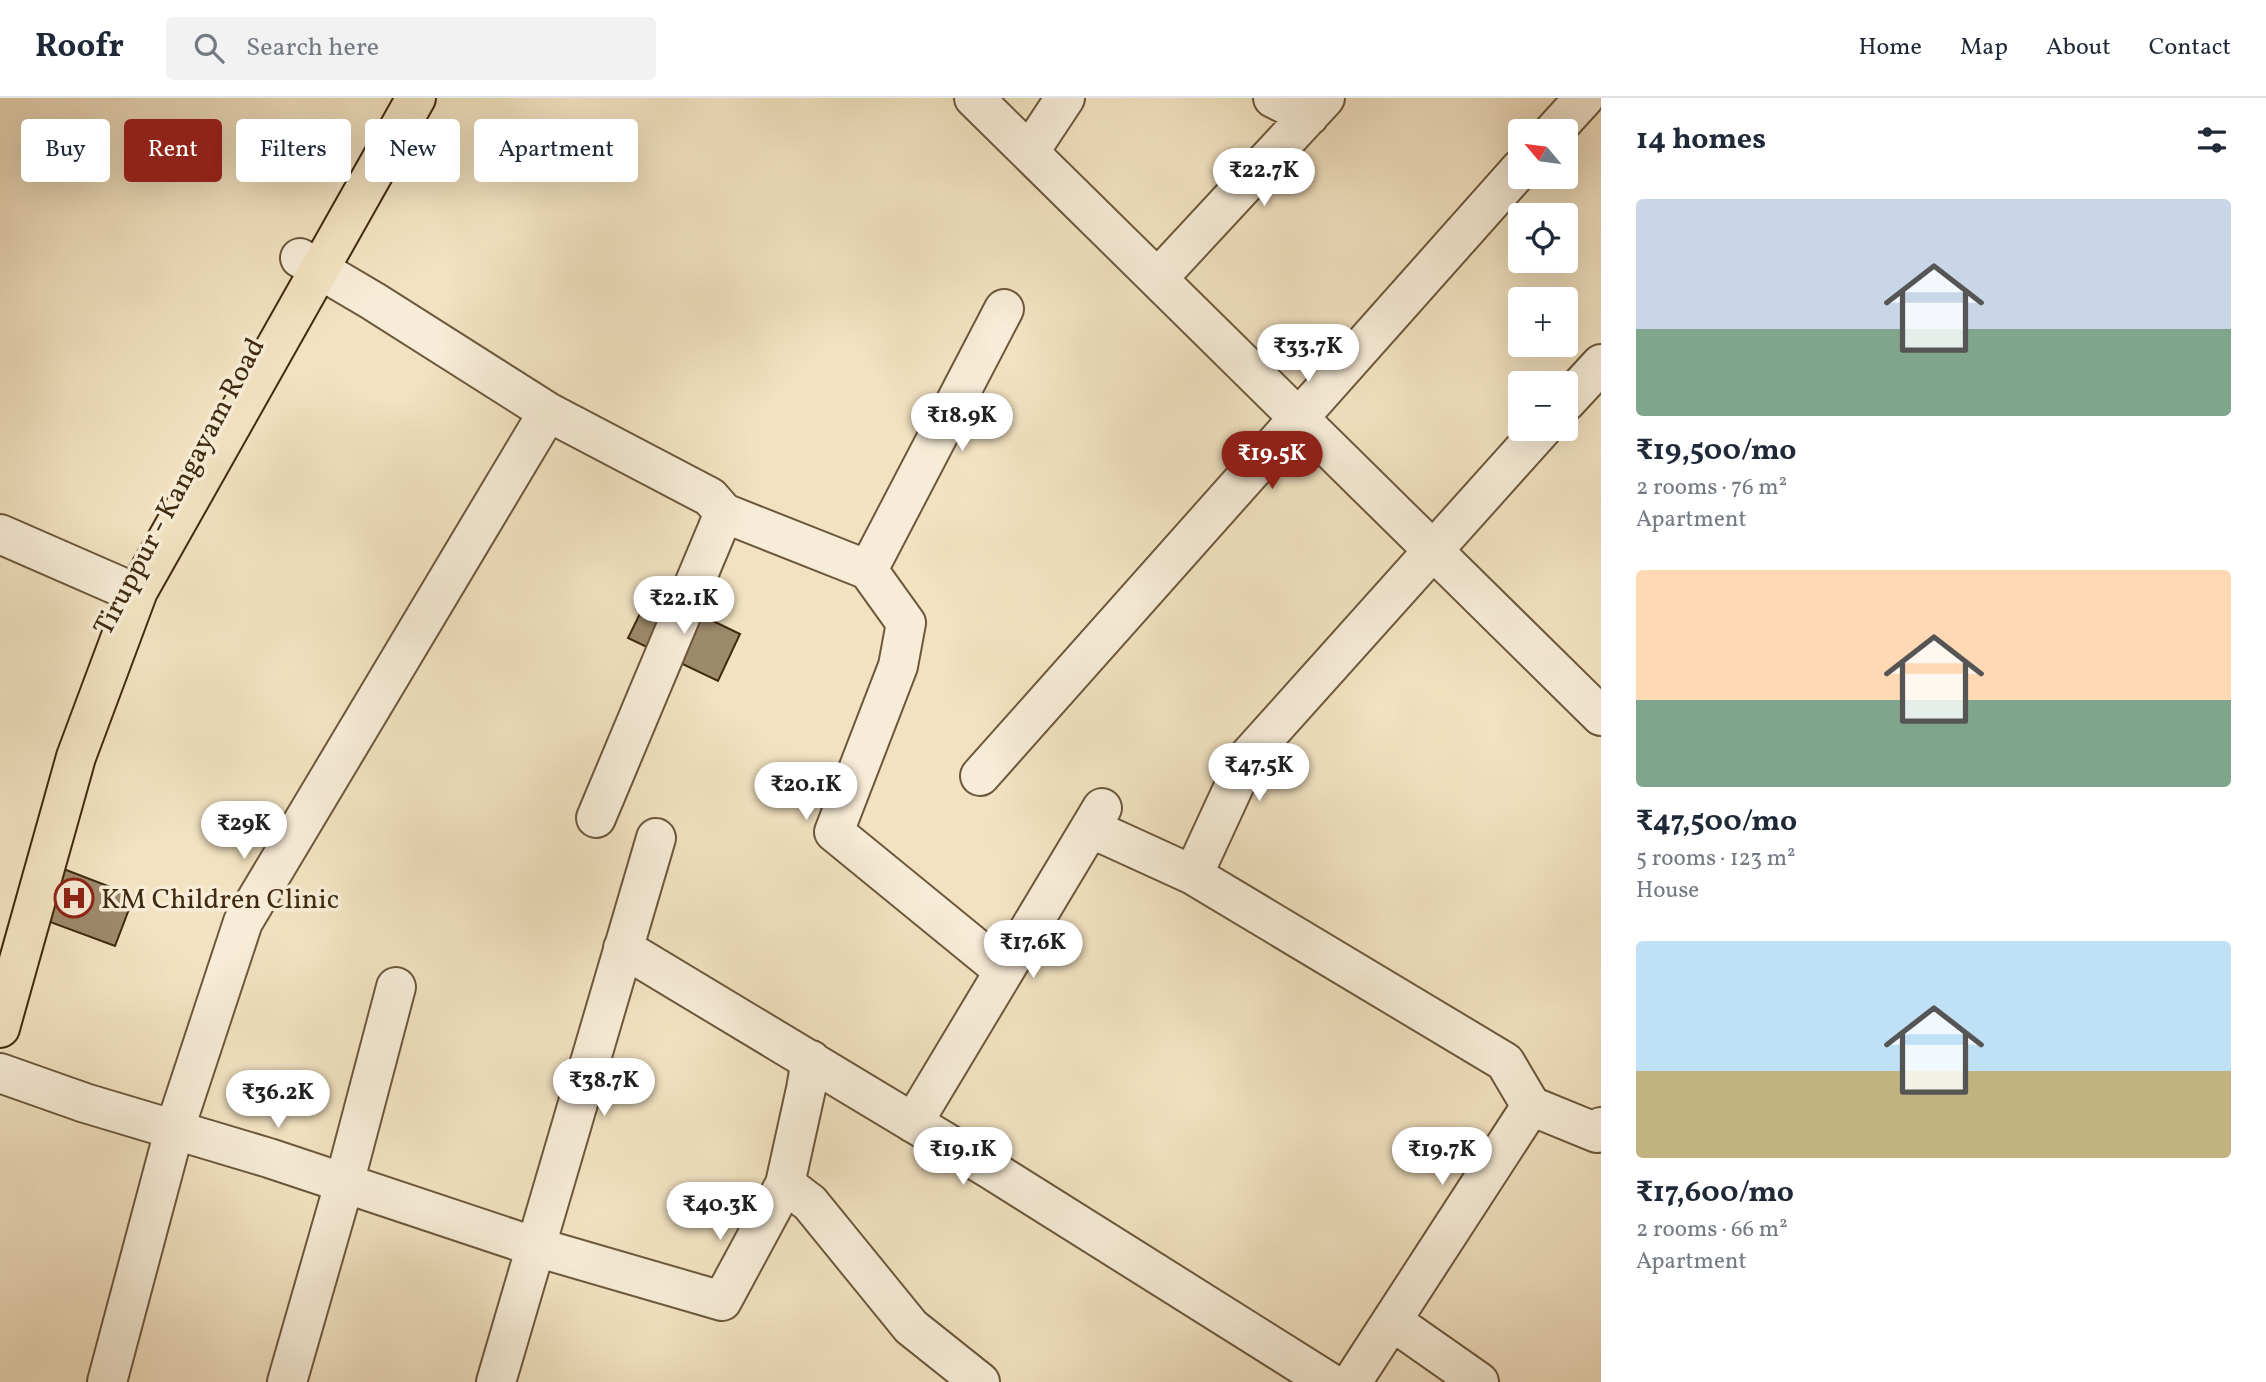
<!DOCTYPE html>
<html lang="en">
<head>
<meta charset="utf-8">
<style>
  body { margin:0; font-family:Vollkorn,serif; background:#f2f2f3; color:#1f2937; height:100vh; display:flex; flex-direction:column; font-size:26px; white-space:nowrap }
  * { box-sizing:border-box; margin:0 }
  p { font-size:23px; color:#747a83 }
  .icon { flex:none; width:38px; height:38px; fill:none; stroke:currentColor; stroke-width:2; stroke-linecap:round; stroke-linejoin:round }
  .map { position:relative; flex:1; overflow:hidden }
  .panel { display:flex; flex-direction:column; background:#fff; width:665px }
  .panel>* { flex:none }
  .guide { position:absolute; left:21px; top:21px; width:665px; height:63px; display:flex; gap:14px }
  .needle { width:46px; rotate:299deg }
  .controls { position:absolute; left:1508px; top:21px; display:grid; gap:14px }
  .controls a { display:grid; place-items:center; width:70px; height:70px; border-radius:7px; background:#fff; box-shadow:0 7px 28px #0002; font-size:35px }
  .price { position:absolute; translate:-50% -60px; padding:0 16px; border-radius:24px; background:#fff; color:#222; font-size:23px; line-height:46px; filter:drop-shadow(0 2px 4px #0008) }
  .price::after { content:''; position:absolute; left:50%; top:42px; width:21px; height:16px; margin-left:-10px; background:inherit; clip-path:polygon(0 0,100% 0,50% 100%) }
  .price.active { background:#8f2418; color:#fff }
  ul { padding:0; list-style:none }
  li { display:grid; align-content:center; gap:14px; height:371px; padding:0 35px }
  li span { display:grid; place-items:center; height:217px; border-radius:7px; color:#555 }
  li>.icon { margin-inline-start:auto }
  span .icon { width:126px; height:126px; fill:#fffc; stroke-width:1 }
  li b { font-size:30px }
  h2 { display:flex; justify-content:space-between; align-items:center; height:84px; padding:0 35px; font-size:30px }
  .tag { padding:0 24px; border-radius:7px; background:#fff; box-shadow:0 7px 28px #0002; font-size:24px; line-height:63px }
  .tag.active { background:#8f2418; color:#fff }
  header { display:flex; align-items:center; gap:42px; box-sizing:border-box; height:98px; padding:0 35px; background:#fff; border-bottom:2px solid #e0e1e3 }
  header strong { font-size:33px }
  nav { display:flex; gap:38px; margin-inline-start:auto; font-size:24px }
  .search { width:490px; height:63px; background:#f2f2f3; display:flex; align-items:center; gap:18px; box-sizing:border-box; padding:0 24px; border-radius:7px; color:#747a83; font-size:26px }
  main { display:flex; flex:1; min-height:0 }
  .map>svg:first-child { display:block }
</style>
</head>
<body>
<header>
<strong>Roofr</strong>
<div class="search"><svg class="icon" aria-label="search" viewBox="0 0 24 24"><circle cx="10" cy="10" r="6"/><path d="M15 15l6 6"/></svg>Search here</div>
<nav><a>Home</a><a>Map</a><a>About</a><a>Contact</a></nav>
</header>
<main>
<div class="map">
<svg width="1601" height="1284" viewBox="0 0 1601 1284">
  <rect width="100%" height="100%" fill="#f2e2c1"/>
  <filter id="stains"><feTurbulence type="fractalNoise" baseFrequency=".00286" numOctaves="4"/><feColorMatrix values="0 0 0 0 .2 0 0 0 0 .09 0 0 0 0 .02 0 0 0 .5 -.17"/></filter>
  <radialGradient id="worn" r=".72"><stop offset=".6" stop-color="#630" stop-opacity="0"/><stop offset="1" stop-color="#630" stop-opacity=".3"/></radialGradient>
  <path fill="#9d8a6c" stroke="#402a0f" stroke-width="2" d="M651,493l89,43 -22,47 -90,-43z
    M61,770l73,28 -19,50 -73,-27z"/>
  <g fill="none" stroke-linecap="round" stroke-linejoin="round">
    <defs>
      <path id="minor" d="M974,0l627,618
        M1273,0l36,18
        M1554,33l30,-33
        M1030,53l35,-53
        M300,160l73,43 175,111 162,85 14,16 144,57 38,53 -8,43 -64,166 170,139
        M1158,180l167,-180
        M1566,304l35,-38
        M0,436l119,52
        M868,472l136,-261
        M980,678l541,-608
        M596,720l128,-305
        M1090,730l103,47
        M623,850l367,221 339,213
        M0,975l85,30 184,55 267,89 186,54 63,-117 21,-95 5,-29
        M1531,1008l-26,-44 -312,-187 54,-117 295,-329
        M913,1025l189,-315
        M785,1086l25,19 101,124 69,55
        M1392,1223l87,61
        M107,1284l67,-251 69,-209 305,-510
        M287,1284l57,-198 52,-197
        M496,1284l160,-544
        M1352,1284l179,-276 66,27 4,-6"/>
      <path id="major" d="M0,930l76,-271 62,-166 278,-493"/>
    </defs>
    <use href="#minor" stroke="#6c583c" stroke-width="42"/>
    <use href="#major" stroke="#402a0f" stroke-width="42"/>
    <use href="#minor" stroke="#f7ecd7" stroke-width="38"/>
    <use href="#major" stroke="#f2e2c1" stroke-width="38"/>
  </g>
  <defs>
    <symbol id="hospital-ring" viewBox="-11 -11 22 22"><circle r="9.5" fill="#f7ecd7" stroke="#8f2418" stroke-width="1.5"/><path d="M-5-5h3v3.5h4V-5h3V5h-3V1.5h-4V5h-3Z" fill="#8f2418"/></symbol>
  </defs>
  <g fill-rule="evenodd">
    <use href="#hospital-ring" x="52" y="778" width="44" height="44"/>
  </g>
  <g text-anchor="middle" stroke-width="7" stroke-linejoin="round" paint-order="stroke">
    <g font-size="28" fill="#402a0f" stroke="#f7ecd7">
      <text transform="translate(178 388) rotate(-62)" y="10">Tiruppur - Kangayam Road</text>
    </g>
    <g font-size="28" fill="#402a0f" stroke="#f7ecd7" text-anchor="start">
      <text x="101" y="810">KM Children Clinic</text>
    </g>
  </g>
  <rect width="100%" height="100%" filter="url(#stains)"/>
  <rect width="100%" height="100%" fill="url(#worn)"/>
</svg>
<div class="controls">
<a><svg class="needle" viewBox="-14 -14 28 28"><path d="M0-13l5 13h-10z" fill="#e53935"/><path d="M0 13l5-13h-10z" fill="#747a83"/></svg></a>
<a><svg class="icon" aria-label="locate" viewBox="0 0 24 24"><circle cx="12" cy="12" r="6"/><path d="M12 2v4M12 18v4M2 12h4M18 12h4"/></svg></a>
<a>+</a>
<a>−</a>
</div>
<b class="price" style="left:1264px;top:110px">₹22.7K</b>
<b class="price" style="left:1308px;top:286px">₹33.7K</b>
<b class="price" style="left:962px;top:355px">₹18.9K</b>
<b class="price active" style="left:1272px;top:393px">₹19.5K</b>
<b class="price" style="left:684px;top:538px">₹22.1K</b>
<b class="price" style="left:1259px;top:705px">₹47.5K</b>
<b class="price" style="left:806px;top:724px">₹20.1K</b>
<b class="price" style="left:244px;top:763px">₹29K</b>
<b class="price" style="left:1033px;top:882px">₹17.6K</b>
<b class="price" style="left:604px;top:1020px">₹38.7K</b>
<b class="price" style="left:278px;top:1032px">₹36.2K</b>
<b class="price" style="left:963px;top:1089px">₹19.1K</b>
<b class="price" style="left:1442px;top:1089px">₹19.7K</b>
<b class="price" style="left:720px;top:1144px">₹40.3K</b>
<div class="guide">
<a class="tag">Buy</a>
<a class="tag active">Rent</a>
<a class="tag">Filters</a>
<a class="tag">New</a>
<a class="tag">Apartment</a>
</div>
</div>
<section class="panel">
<h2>14 homes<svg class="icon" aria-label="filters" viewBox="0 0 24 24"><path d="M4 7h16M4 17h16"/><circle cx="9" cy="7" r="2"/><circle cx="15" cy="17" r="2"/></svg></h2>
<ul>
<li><span style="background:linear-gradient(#c9d6e8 60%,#7fa58c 0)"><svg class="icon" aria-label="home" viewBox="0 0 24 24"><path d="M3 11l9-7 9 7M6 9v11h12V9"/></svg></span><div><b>₹19,500/mo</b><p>2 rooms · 76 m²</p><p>Apartment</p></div></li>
<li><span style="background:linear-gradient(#ffd9b3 60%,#7fa58c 0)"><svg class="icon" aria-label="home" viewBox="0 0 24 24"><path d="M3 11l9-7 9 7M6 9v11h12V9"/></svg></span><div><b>₹47,500/mo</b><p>5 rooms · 123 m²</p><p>House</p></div></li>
<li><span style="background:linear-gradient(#bfe0f5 60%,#c2b280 0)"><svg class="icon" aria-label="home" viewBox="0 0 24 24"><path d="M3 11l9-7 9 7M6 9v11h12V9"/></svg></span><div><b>₹17,600/mo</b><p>2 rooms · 66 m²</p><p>Apartment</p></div></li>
</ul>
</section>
</main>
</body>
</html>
